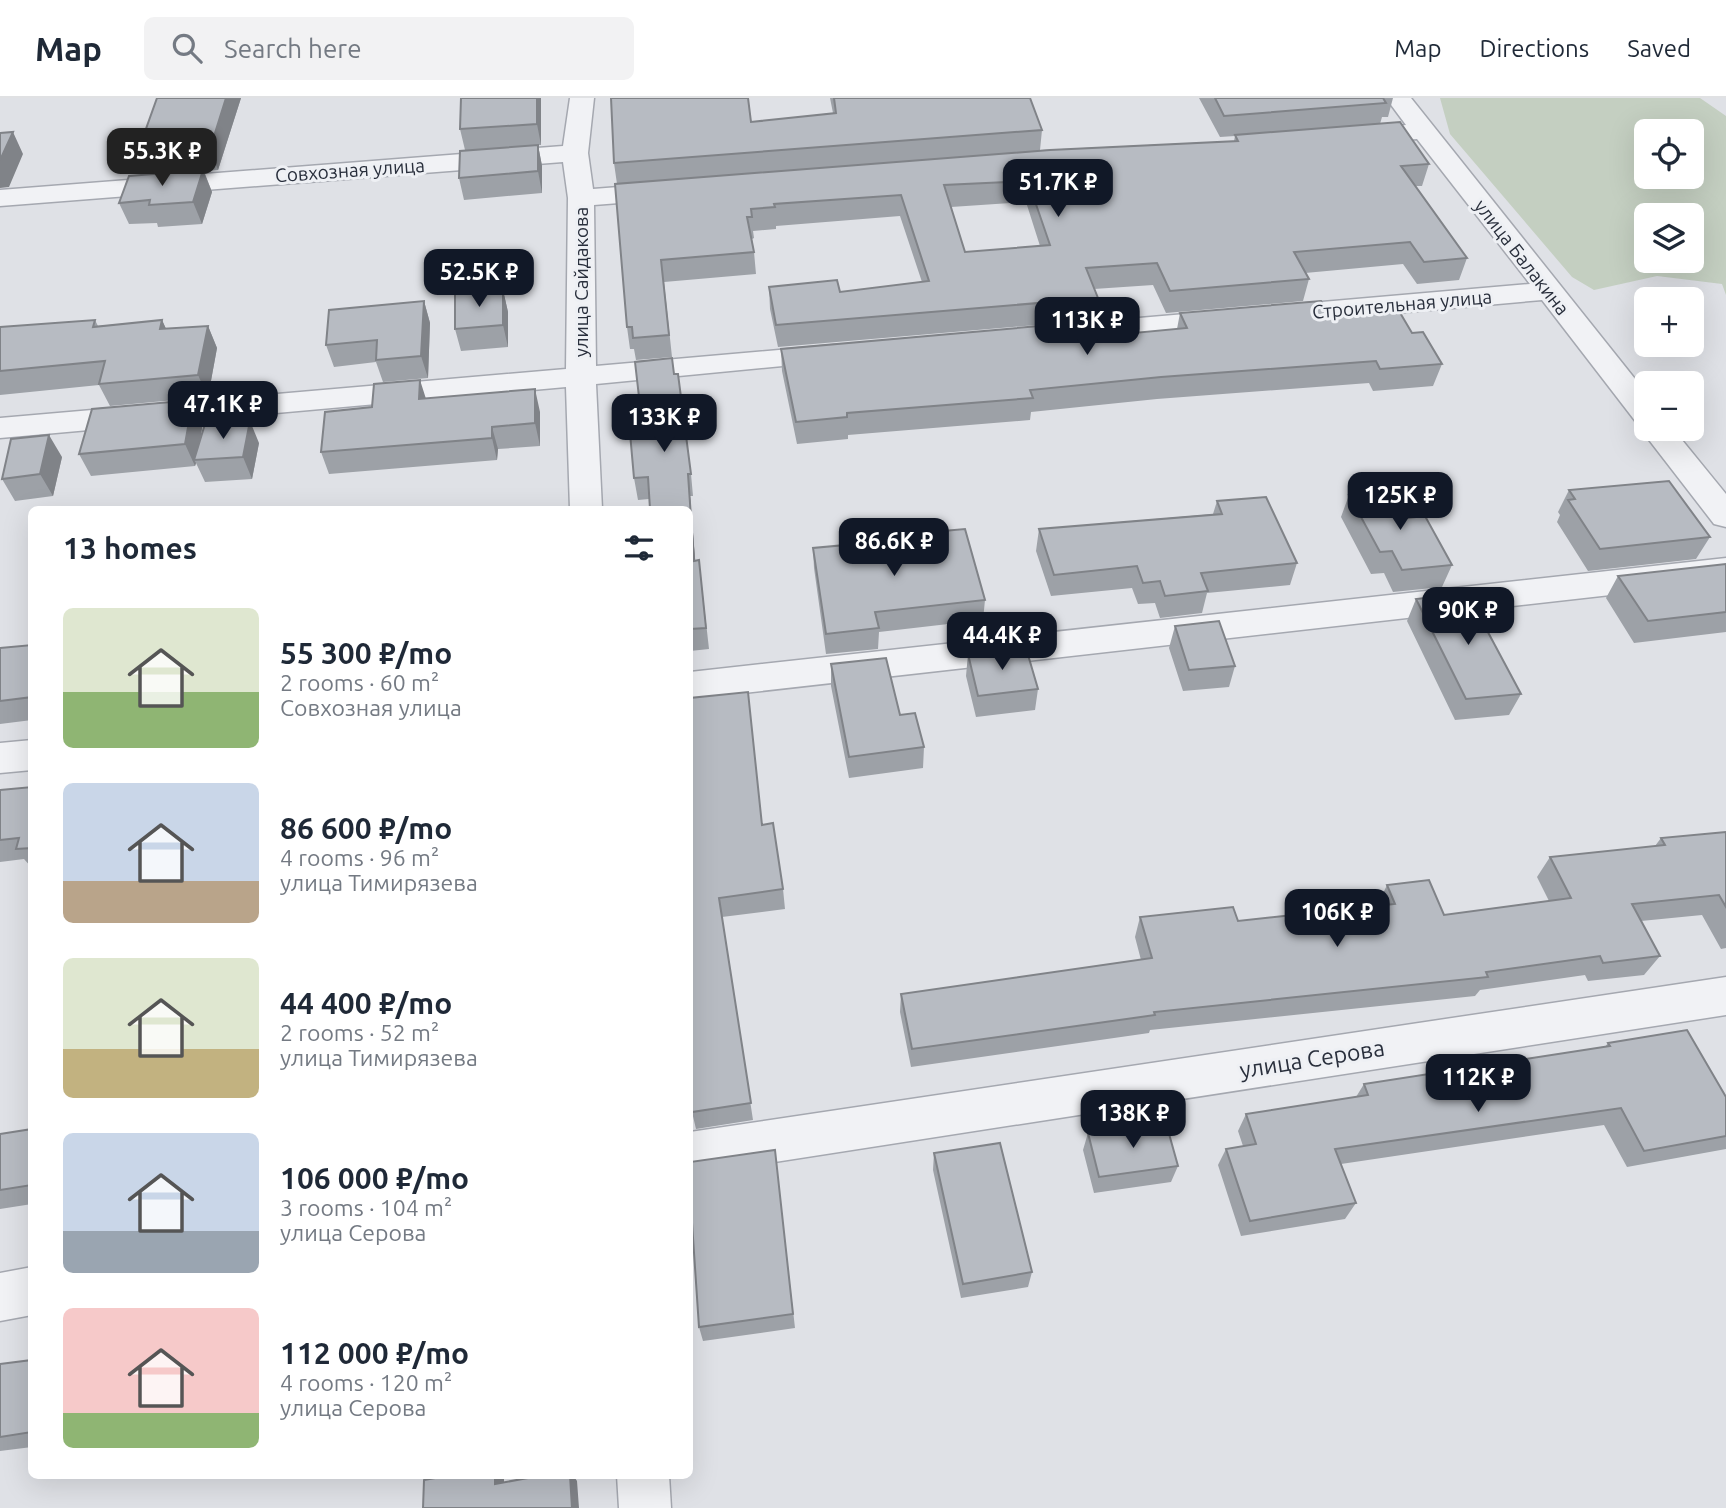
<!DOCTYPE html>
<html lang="en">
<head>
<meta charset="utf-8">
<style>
  body { margin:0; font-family:Ubuntu,sans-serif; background:#f2f2f3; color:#1f2937; height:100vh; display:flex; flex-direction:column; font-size:26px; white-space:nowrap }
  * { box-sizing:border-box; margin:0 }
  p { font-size:23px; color:#747a83 }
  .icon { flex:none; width:38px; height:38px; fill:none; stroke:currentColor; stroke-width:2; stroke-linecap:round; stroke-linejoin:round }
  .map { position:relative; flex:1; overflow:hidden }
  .details { position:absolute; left:28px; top:408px; width:665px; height:973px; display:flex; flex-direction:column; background:#fff; border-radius:10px; box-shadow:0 7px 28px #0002 }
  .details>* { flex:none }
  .buttons { position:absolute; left:1634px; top:21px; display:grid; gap:14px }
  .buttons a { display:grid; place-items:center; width:70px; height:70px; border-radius:10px; background:#fff; box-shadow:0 7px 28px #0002; font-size:35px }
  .price { position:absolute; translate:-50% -60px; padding:0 16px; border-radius:14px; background:#111827; color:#fff; font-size:23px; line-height:46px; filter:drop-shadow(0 2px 4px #0008) }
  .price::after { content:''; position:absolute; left:50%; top:42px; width:21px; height:16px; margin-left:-10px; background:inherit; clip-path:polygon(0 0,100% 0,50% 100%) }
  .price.current { background:#222; color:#fff }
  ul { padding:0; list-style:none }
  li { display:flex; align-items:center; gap:21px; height:175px; padding:0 35px }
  li span { display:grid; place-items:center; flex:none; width:196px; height:140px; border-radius:10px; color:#555 }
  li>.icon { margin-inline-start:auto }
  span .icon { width:84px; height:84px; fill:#fffc; stroke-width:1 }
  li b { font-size:30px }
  h2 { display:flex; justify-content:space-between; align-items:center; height:84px; padding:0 35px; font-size:30px }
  header { display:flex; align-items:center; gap:42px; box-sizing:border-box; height:98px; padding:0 35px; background:#fff; border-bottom:2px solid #e0e1e3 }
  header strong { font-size:33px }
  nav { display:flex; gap:38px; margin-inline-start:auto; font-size:24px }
  .search { width:490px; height:63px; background:#f2f2f3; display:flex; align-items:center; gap:18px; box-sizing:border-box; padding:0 24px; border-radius:10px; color:#747a83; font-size:26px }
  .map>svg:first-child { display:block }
</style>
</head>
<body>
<header>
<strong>Map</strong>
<div class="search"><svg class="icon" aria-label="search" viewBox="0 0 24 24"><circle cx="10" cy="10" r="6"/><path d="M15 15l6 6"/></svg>Search here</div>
<nav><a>Map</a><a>Directions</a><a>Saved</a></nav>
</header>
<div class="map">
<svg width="1726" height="1410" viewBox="0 0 1726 1410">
  <rect width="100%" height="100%" fill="#dfe1e6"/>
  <path fill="#c4cfc1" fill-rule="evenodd" d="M1440,0h260l26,18v179l-4,-11 -65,-8 -63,14 -22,-13 -122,-143zM1647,33h45v46h-45zM1647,117h45v46h-45z"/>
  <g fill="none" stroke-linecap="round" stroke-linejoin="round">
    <defs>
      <path id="street" d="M570,0h24l-6,55 5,36 77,-6 9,2 4,6 -4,6 -9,2 -76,6 2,161 239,-21 10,3 5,6 -5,6 -249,24 6,125h-32l-4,-122 -566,51v-20l566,-49 2,-171 -5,-36 -563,44v-16l563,-44z
        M1386,0h25l236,296v35h26l53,65v33l-12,-3 -68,-88 -4,-7 3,-5 -9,-2 -94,-122 -484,43 -10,-3 -5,-6 5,-6 10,-3 472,-41 -113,-145 -63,5 -9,-3 -4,-5 4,-5 61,-6z
        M1726,460v24l-1036,117v-27z
        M32,642v30l-32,3v-30z
        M1726,879v38l-1036,160v-43z
        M32,1169v48l-32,6v-48z
        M617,1377h52l2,33h-52z"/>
    </defs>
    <use href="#street" stroke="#a5a8b0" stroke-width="3"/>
    <use href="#street" fill="#f1f2f5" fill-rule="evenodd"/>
  </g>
  <path fill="#9da1a7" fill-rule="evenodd" d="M157,0h84l-23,72 -14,1 8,21 -10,32 -44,3 -1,-4 -28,1 -10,-21 26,-28 -8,-21z
    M541,0v47h-3l4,21v27l-78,7 -5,-22 6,-28 -5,-21z
    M830,0h200l12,32 -2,20 194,-9 1,-5 -15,1 -21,-39h194l-5,19h-6l-2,7 49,40 -7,22h-7l52,72 -8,22 -42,4 -14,-20 -98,9 4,6 -6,22 -137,12 -13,-28 -59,4 4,9 -4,22 -316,27 -8,-38 -1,-22 71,5 82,-10 -22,-66 -124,10v3l-23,2 1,7 -2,1 2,13 2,22 -92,8 8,75 -36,3 -2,-11h-4l-3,-22 -10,-143 -3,-21 137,-41 82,-9zM1026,104l14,44 -75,6 -14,-45z
    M503,192l5,22v35l-47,4 -6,-22z
    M424,203l6,22 -2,55 -45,4 -7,-20 -42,5 -8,-22z
    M1180,215l149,3 83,17 30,31 -9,22 -60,5 -4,-8 -212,16 -126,13 -1,8 -182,15v4l-51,5 -15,-73 -1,-22 332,-14 64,-6z
    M95,222l3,6 64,-6 4,9 42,-3 9,22 -9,49 -98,9 -11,-21 -99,10v-68z
    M674,276l17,100 2,22h-3l5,64h4l10,89 -19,2v-142l-41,-10 -11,1 -4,-22 5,-81z
    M426,300l114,14v34l-42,3 -1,11 -168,14 -8,-22 51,-45z
    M193,302l10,22 -3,17 59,4 -7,36 -47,3 -9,-19 -1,3 -104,10 -12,-22z
    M62,359l-9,39 -38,5 -13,-22z
    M1569,392l141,47 -14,22 -108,12 -31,-49 3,-7 -2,-3z
    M1349,397l59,23 44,47 -10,22 -49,5 -9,-19 -13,1 -30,-57z
    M1217,403l80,62 -7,22 -83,8 -5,20 -42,5 -5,-15 -17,1 -6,-16 -81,8 -15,-45 3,-22 174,-15z
    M910,436l75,66 -2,20 -104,12 -1,17 -52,5 -12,-86 -1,-20 96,-9z
    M1726,466v68l-92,11 -28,-45 12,-22z
    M1416,501l105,95 -12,21 -54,5 -48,-99z
    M1175,528l60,40 -6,21 -46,4 -14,-43z
    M32,547v75l-32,4v-76z
    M968,556l70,35 -3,21 -59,7 -10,-41z
    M831,566l69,51 24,32 -1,21 -74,10 -18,-92z
    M690,600l72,127 21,64 2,20 -63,8 31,203 -57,9 -4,-17z
    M32,689v81l-8,-9 -24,3v-72z
    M1726,734v116l-5,1 -19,-34 -61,6 19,35 -16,19 -56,6 -3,-6 -105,15 -5,6 -325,34 -1,3 -238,34 -11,-55 1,-18 240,-34 -6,-23 5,-20 98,4 139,-15 10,-21 57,30 105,-14 -12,-24 13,-20 105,-11 6,-8z
    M1608,945l118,54v52l-99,18 -23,-42 -263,39 15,39 -11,16 -104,17 -23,-71 8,-16 17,-3 -5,-15 8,-17 110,-17 8,-13 241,-37z
    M32,1031v75l-32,5v-75z
    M1088,1035l90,33 -7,16 -77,11 -11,-43z
    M775,1052l20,178 -92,13 -4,-14z
    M934,1055l98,119 -4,15 -67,11 -28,-128z
    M32,1262v87l-32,4v-87z"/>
  <path fill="#808388" d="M226,0h15l-23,72 -8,-21z
    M537,0h4v47l-4,-21z
    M13,34l10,22 -14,33 -9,1v-28z
    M538,47l4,21v27l-4,-22z
    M203,72l9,22 -10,32 -9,-22z
    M503,192l5,22v35l-5,-22z
    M424,203l6,22 -2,55 -7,-22z
    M162,222l10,22 -12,-13z
    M208,228l9,22 -9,49 -10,-22z
    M420,282l7,22 -8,-3z
    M535,291l5,23v34l-5,-23z
    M193,302l10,22 -6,38h-3l2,3 -1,3 -10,-22z
    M250,323l9,22 -7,36 -9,-22z
    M492,329l6,22 -1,11 -5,-22z
    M49,337l13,22 -9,39 -13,-22z
    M688,376l2,22 7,86 -3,-21z
    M495,1377h6l3,4v15l-9,-10z
    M570,1377h3l4,6 2,27h-7z"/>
  <path fill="#b7bbc2" stroke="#808388" stroke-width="2" fill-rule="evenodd" d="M157,0h69l-16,51 -73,5z
    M461,0h76v26l-77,5z
    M611,0h137l3,24 85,-9 -2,-15h196l12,32 -428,33z
    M1215,0h168l3,5 -162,13z
    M1400,24l29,42 -28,2 66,92 -43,4 -14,-20 -116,10 15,27 -139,12 -13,-28 -71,5 12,30 -322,27 -7,-38 68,-7 3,12 89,-11 -28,-86 -127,9 1,3 -24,2 1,8h-5l7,35 -93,8 8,75 -36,3 -1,-11h-5l-12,-143 435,-34 188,-9 -3,-6zM1028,83l22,64 -85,7 -21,-67z
    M13,34l-13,28v-27z
    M538,47v26l-79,7 1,-27z
    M203,72l-10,32 -44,3 1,-5 -31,3 10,-27z
    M503,192v35l-48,4v-35z
    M424,203l-3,55 -45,4 1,-20 -51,5 3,-35z
    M1321,203l8,15 70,-5 13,22 11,-1 19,32 -62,5 -4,-8 -215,16 -131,13 3,8 -186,15v4l-51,5 -15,-73 326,-29 6,15 74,-7 -7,-15z
    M95,222l-2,7 69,-7 -2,9 48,-3 -10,49 -99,9 6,-23 -105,10v-44z
    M672,260l2,16h4l13,100h-3l6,87 5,-1 7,68 -16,1v-120h-40l-2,-32 -14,1 -7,-79 12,-2 -4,-35z
    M420,282l-1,19 116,-10v34l-43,4v11l-171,14 4,-40 47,-5 2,-23z
    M193,302l-8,44 -106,10 13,-45z
    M250,323l-7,36 -49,3 11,-36z
    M49,337l-9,39 -38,5 9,-40z
    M1669,383l41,56 -110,12 -32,-49 7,-1 -6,-9z
    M1393,393l15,27 17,-2 27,49 -50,5 -10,-19 -12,1 -31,-57z
    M1266,399l31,66 -96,10 7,18 -43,5 -5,-15 -17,2 -6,-17 -83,9 -15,-46 183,-15 -5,-13z
    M965,431l20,71 -110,12 4,16 -53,6 -13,-86 98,-9 -1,-5z
    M1726,466v48l-78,9 -30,-45z
    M1467,495l54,101 -55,5 -50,-100z
    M1219,523l16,45 -46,4 -14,-44z
    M32,547v52l-32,4v-53z
    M1026,550l12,41 -60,7 -10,-42z
    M886,560l14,57 15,-2 9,34 -75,10 -18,-93z
    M748,594l14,133 11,-2 10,66 -64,9 32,205 -59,9 -2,-20v-394z
    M32,689v61l-16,1 3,-11 -19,2v-50z
    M1726,734v75l-7,-12 -87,9 28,52 -57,7 -3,-7 -114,16 2,5 -334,35 1,3 -243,34 -11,-55 251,-36 -12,-41 93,-10 5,14 157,-17 -8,-19 42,-5 15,35 127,-17 -21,-41 115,-12 -4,-7z
    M1687,932l39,67v39l-82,15 -23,-43 -286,41 21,54 -106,18 -24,-72 30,-5 -10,-30 122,-19 -4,-11 246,-38 -2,-3z
    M1166,1025l12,43 -79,11 -11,-44z
    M32,1031v56l-32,5v-56z
    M1000,1045l32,129 -69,12 -29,-131z
    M775,1052l18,164 -94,13 -9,-134v-31z
    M32,1262v72l-32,5v-73z
    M452,1377h43v9l49,-9h26l2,33h-149l1,-28z"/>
  <g text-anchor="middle" stroke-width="6" stroke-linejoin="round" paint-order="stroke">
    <g font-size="19" fill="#292f3c" stroke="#eef0f4">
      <text transform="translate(350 72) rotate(-4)" y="7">Совхозная улица</text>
      <text transform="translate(1522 159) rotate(52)" y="7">улица Балакина</text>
      <text transform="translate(581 184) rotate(-90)" y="7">улица Сайдакова</text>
      <text transform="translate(1402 206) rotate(-5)" y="7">Строительная улица</text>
    </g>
    <g font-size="23" fill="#292f3c" stroke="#eef0f4">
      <text transform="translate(1312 961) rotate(-9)" y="8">улица Серова</text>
    </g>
  </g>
</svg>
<div class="buttons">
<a><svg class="icon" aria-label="locate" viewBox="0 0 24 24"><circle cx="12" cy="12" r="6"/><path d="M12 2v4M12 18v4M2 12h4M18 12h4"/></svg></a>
<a><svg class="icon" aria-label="layers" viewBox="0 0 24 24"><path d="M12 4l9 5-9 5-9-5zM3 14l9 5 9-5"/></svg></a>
<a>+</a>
<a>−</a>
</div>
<b class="price current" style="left:162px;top:90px">55.3K ₽</b>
<b class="price" style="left:1058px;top:121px">51.7K ₽</b>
<b class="price" style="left:479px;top:211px">52.5K ₽</b>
<b class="price" style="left:1087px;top:259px">113K ₽</b>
<b class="price" style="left:223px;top:343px">47.1K ₽</b>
<b class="price" style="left:664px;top:356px">133K ₽</b>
<b class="price" style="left:1400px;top:434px">125K ₽</b>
<b class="price" style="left:894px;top:480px">86.6K ₽</b>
<b class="price" style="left:1468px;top:549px">90K ₽</b>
<b class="price" style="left:1002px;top:574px">44.4K ₽</b>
<b class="price" style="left:1337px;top:851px">106K ₽</b>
<b class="price" style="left:1478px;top:1016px">112K ₽</b>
<b class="price" style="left:1133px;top:1052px">138K ₽</b>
<section class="details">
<h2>13 homes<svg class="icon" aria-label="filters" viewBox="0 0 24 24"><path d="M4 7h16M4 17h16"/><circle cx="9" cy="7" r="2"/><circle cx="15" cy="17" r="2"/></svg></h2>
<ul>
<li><span style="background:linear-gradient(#dfe7d0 60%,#8fb573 0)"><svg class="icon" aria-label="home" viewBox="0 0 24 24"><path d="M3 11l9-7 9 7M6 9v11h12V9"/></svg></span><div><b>55 300 ₽/mo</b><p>2 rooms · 60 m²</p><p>Совхозная улица</p></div></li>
<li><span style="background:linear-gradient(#c9d6e8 70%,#b9a48a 0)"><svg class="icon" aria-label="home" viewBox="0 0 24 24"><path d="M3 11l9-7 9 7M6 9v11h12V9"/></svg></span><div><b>86 600 ₽/mo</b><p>4 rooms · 96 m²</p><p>улица Тимирязева</p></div></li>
<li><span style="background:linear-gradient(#dfe7d0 65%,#c2b280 0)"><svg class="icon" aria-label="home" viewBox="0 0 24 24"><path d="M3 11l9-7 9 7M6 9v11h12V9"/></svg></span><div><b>44 400 ₽/mo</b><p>2 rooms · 52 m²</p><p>улица Тимирязева</p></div></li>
<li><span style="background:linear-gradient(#c9d6e8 70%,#9aa5b1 0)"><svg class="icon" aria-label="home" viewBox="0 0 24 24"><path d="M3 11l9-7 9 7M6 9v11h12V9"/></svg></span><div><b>106 000 ₽/mo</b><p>3 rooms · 104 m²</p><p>улица Серова</p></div></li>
<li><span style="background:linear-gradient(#f6c9c9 75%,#8fb573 0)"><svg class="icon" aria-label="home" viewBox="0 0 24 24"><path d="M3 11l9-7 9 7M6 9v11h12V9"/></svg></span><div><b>112 000 ₽/mo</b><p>4 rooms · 120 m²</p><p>улица Серова</p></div></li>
</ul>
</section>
</div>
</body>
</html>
